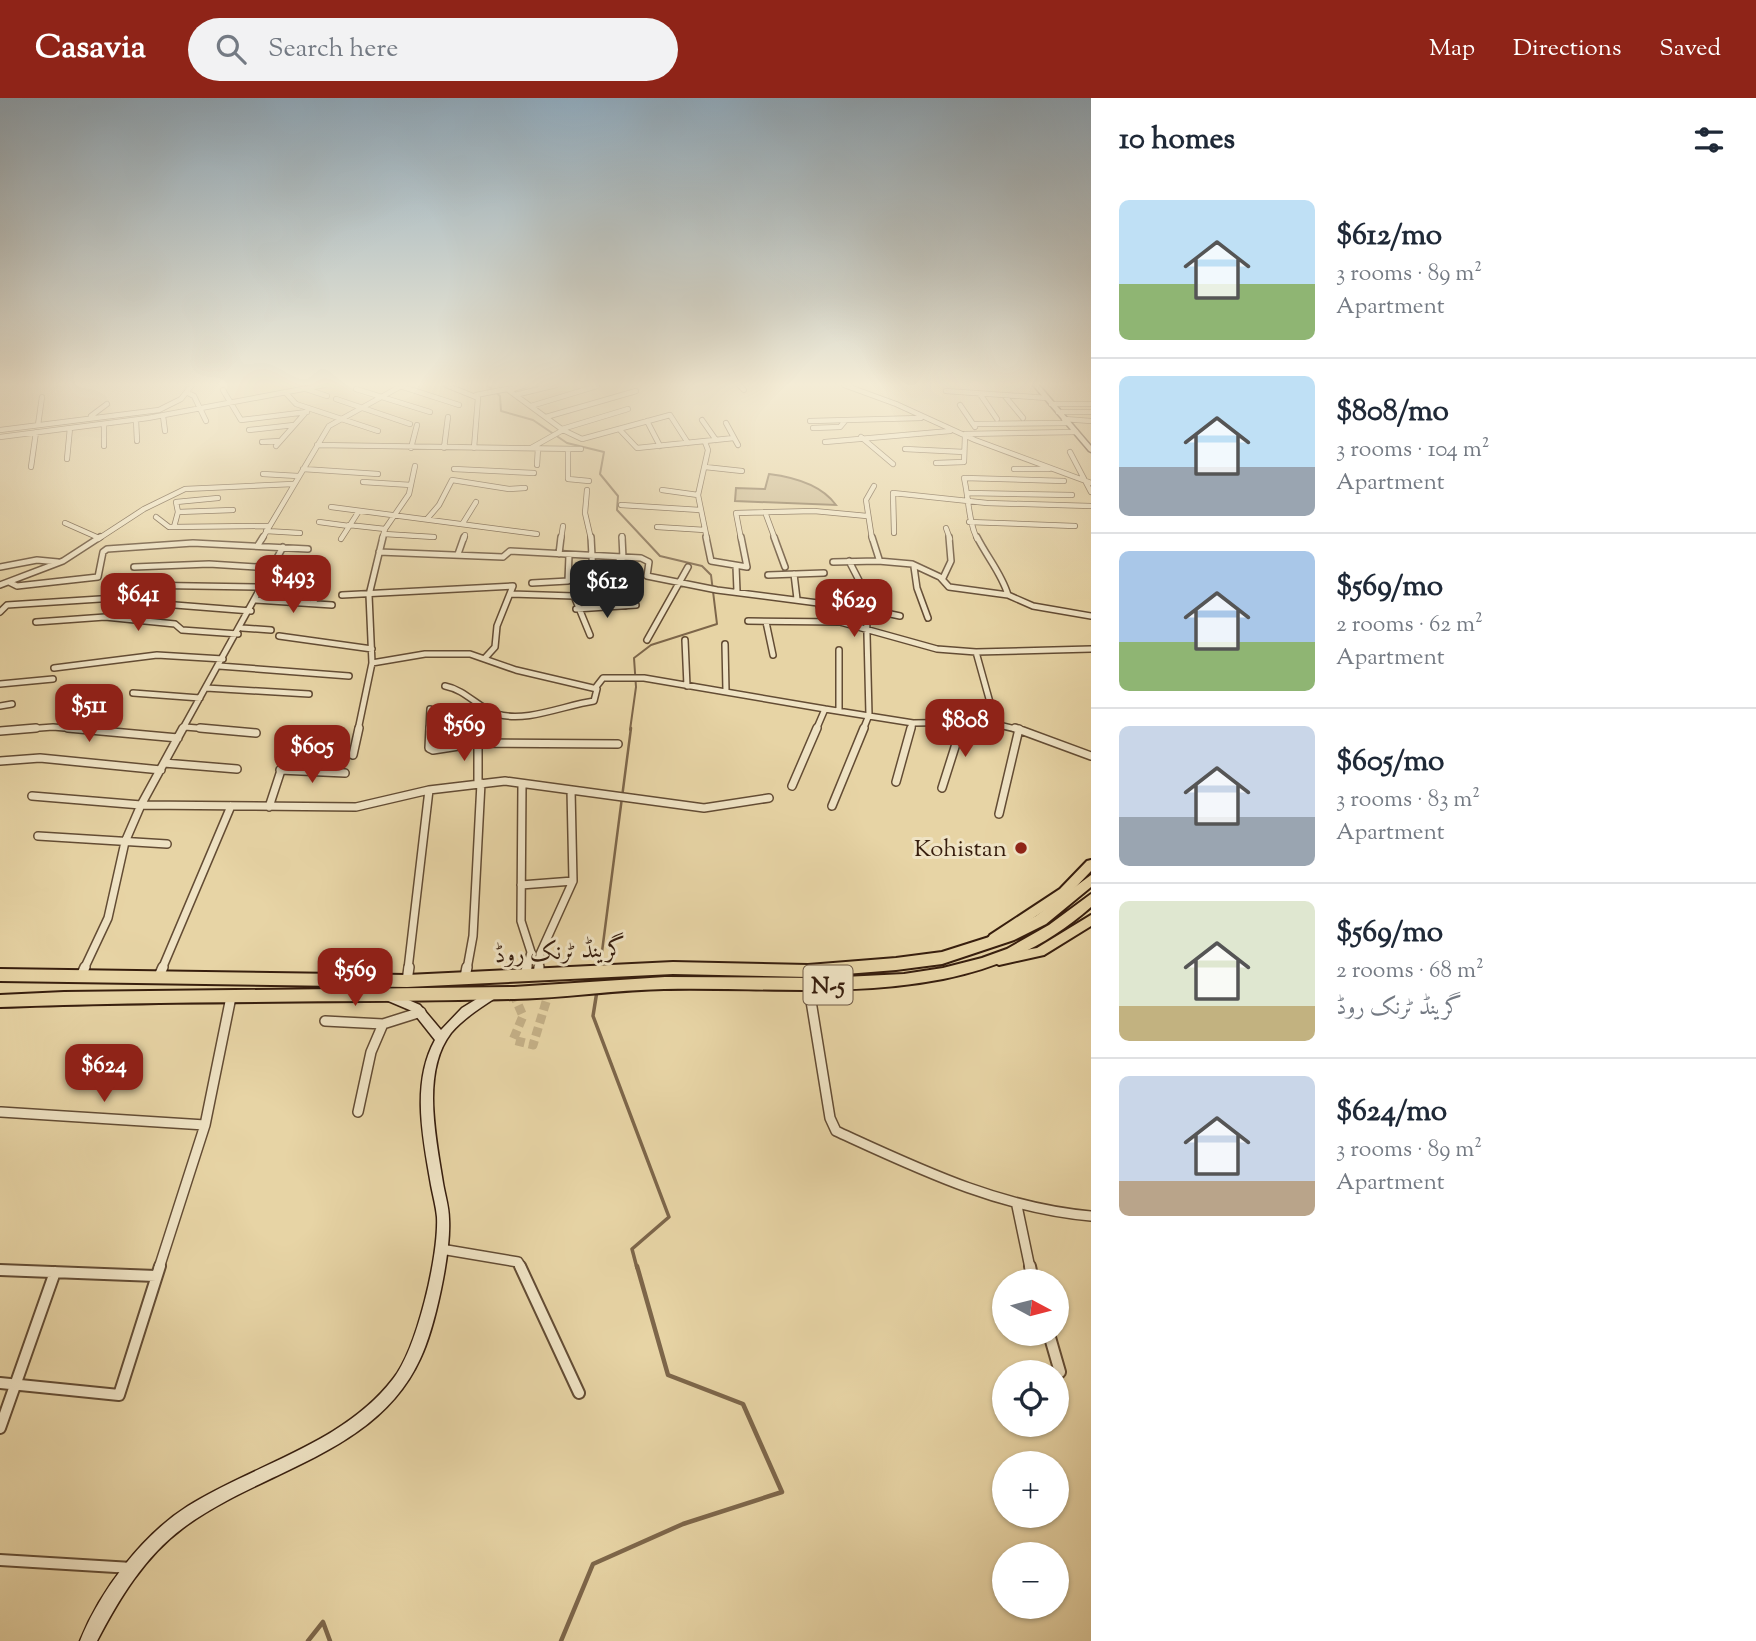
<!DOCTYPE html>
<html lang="en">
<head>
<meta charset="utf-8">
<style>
  body { margin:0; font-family:"Sorts Mill Goudy",Amiri,serif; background:#f2f2f3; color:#1f2937; height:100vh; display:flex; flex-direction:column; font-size:26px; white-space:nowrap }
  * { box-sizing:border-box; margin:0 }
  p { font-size:23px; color:#747a83 }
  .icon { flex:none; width:38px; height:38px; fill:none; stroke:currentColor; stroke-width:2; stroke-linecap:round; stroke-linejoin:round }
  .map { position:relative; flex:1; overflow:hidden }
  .side { display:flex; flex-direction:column; background:#fff; width:665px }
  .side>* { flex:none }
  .needle { width:46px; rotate:97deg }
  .tools { position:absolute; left:992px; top:1171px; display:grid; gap:14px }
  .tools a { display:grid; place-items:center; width:77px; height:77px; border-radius:50%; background:#fff; box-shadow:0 2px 5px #0004; font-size:35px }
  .price { position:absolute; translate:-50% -60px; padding:0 16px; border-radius:14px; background:#8f2418; color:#fff; font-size:23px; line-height:46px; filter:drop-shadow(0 2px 4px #0008) }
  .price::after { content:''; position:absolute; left:50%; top:42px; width:21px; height:16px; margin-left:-10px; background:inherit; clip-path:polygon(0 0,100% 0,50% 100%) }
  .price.selected { background:#222; color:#fff }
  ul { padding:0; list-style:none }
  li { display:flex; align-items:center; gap:21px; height:175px; padding:0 28px }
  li+li { border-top:2px solid #e0e1e3 }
  li span { display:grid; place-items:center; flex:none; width:196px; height:140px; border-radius:10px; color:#555 }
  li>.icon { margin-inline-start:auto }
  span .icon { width:84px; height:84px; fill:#fffc; stroke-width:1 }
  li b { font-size:30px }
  h2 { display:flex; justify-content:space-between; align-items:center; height:84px; padding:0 28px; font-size:30px }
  header { display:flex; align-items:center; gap:42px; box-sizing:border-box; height:98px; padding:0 35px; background:#8f2418; color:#fff }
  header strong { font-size:33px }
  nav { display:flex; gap:38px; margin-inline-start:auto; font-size:24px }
  .search { width:490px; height:63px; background:#f2f2f3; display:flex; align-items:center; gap:18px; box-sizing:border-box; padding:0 24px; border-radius:38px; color:#747a83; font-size:26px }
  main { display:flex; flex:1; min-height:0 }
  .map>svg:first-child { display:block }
</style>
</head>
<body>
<header>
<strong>Casavia</strong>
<div class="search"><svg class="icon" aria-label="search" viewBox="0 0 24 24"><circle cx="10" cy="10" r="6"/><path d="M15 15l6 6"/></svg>Search here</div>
<nav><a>Map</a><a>Directions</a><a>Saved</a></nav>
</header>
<main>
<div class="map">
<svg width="1091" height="1543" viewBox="0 0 1091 1543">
  <rect width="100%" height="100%" fill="#e7d4a5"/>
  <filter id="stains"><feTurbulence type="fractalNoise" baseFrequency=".00286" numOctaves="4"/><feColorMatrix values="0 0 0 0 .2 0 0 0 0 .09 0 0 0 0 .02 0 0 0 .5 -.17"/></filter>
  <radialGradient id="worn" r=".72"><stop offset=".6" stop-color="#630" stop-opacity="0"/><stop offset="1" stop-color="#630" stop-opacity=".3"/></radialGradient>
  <path fill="#c9b58b" stroke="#806a4c" stroke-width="2" d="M769,376c24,3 52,10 67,31l-101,-4 1,-13 29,1z"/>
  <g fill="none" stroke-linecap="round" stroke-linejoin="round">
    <path stroke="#7d664a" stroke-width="2" d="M487,287l13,11 1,15 32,9 34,23 37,9 -4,22 18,22 -1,14 43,46 42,10 9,9 6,49 -66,21 -17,13 2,29 -6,43"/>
    <path stroke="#7d664a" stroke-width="2.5" d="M600,869l31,-239"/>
    <path stroke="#7d664a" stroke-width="3.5" d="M597,893l-4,25 76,201 -37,32 5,19"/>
    <path stroke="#7d664a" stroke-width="4.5" d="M308,1543l15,-19 7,19
      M561,1543l32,-77 90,-40 99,-32 -39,-88 -75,-29 -31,-109"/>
    <path stroke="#c4b087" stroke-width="9" stroke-dasharray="9 4.5" stroke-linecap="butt" d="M513,895l10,23 -10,24 20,5 16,-53"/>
    <defs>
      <path id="street-far4" d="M446,287l32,13 -4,50
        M739,287l5,5
        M844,287l52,19 79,36 116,43
        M400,288l59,19
        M306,291l21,7
        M356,291l74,23
        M223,292l18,30 66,-8
        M509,292l17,-5
        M946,293l101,7
        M285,294l11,12 82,27
        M188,295l6,3 12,25
        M980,296l17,25
        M476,297l31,-6 56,41 19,9 88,-24 18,28
        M515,297l41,-10
        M1004,297l19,23
        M336,301l74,25
        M1051,306h40
        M960,307l15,22
        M531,308l66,-20
        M1058,314h33
        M91,318l16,-12
        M163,318l2,15
        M546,319l90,-26
        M1064,321l27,2
        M136,322l1,21
        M702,322l14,20
        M647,323l13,25
        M810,323l111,-3
        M726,325l12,22
        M104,326v22
        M973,326l95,-1
        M38,327l4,-28
        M813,330l27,-1 5,-6
        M562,331l66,-20
        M0,332l159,-20 22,-11 11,-14
        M249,332l45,-5
        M620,332l17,18 97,-10
        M965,336l111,-2
        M0,339l148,-19 176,-33
        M861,339l32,27
        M262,344l18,-1
        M705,344l3,8 -10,45 9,44
        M825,344l125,-11
        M317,347l264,4
        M276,348l31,-35
        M411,350l6,-23
        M444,350l4,-31
        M531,350l32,-18
        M568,351v30l21,2
        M905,351l59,3
        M1070,354l21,40
        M67,361l3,-31
        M936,365l28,-1 1,-26
        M537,367l1,-17
        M31,369l5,-35
        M705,369l37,4
        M303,371l75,5
        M454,371l80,4
        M1014,371h35
        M263,376l35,2
        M363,384l48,3
        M587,392l-2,23 6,26
        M662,392l36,5
        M968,395l104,2
        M621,407l79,5
        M331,409l206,27
        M178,414l55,-2
        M765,414l10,27
        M156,419l13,10 99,-1
        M427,421l12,-14 13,-25 57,9 16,-1
        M319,424l30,4
        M969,424l106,4
        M65,425l34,15
        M463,425l13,-21
        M349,427l36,4
        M174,429l4,-15 -2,-10 42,-4
        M657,429l48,3
        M946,430l4,11
        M266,433l34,2
        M894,435l-1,-40 94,10 104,3
        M384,436l50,3
        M622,438v3
        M98,441l46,-30 41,-20 108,-5
        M262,441l67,-113 74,-41
        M341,441l18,-28
        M382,441l3,-10 24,-35 6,-28
        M464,441l1,-4
        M561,441l2,-13
        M741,441l-5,-26 78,-2 53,5
        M872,441l-6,-39 8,-14
        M977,441c-9,-19 -8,-40 -13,-61l100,3"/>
      <path id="street-far3" d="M591,439l2,38
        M622,439l1,21
        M706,439l5,24 36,6 -6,-30
        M774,439l11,30
        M872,439l7,22
        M977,439c10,20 25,37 31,58
        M258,447l5,-8
        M379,454l124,5 7,-6 131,7 8,4 -2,14 70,14 101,13 6,18
        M458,456l6,-17
        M559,456l2,-17
        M619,460l7,48
        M849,463l17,33 3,121 -6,15
        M833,464l45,-1 34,3 28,13 9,10 59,8 25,11 58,10
        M736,468l1,25
        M0,469l37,-7 21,2
        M134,469l75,-3 64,4
        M914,469l3,21 11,30
        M271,474l29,2 23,-5
        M794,476l3,25
        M768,477l56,-2
        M943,480l8,-17 -2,-24
        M9,484l8,4 81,-9 5,-25 4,-3 86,-6 115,6
        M532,485l36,-2 1,-26
        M0,487l63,-24 37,-24
        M133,487l130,2
        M511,496l63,2 16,39
        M342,497l171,-9 -16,40 -2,21 -10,11
        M256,502l76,5
        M137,504l114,9
        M313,505l13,-23
        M576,511l60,-4
        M867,511l33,7
        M0,514l7,-7 124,-8
        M748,523l92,1 97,27 39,3 115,-3
        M36,524l69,-5 70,7 7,6 56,4
        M766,524l7,33
        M840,524l7,-17 -5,-7
        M242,530l29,2
        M279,538l93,13
        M647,542l41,-73
        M685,542l2,46
        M725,546l1,47
        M839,552v61
        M976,554l20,72
        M372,565l53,-9h45l46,16 81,19 -3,12c-29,4 -68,22 -97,13 -19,-6 -31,-24 -52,-28
        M219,568l130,10
        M54,570l103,-13 66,4
        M0,586l53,-5
        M596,589l7,-9h41l181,31
        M206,590l103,6
        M133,595l67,5
        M0,608l12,-2
        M185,629l36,3
        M13,632l40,-3 35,3
        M182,632l101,-183
        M358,632l14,-67 -3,-68 14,-58
        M429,632l1,-21
        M816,632l9,-21 88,14 73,-1 34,8
        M911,632l2,-7
        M961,632l2,-7"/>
      <path id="street-far2" d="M68,630l110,10
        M200,630l56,5
        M430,630l-1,20 4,2 45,-7 140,1
        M1015,630l76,28
        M0,633l36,-3
        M478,645v40
        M353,657l6,-27
        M0,663l40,-3 121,12
        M164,665l73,6
        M280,672l65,3
        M896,684l15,-54
        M522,686l-1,137 10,31 -4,17
        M792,688l25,-58
        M942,690l19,-60
        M32,698l109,9 215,2 73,-17 76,-9 199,27 65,-10
        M832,708l32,-78
        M269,709l20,-61
        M999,716l20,-85
        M38,738l129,8
        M521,787l52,-4
        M84,871l24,-51 17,-76 16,-37 42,-77
        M162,871l69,-163
        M408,871l21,-179
        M467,871l6,-33 8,-153
        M539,871l1,-15 33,-73 -2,-91"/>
      <path id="street-far1" d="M538,877l1,-8
        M81,878l4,-9
        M159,878l4,-9
        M525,878l2,-9
        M465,879l2,-10
        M407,883l2,-14
        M812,889l-1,14 19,117 6,13c83,38 163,77 255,85
        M325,923l58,3
        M1,1014l204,13
        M358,1014l13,-60 12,-28 38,-12
        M1017,1108l13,62
        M441,1151l77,13 3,6
        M159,1170l46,-143 26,-128"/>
      <path id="street" d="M520,1168l59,127
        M1030,1168l3,15
        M0,1172l156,6
        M1049,1236l11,38
        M0,1285l119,12 41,-129
        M0,1330l55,-156
        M0,1462l132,8"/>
      <path id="secondary" d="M1033,287h6l52,61v6l-2,-1z
        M493,891l4,2 1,3 -1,3c-17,11 -33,21 -46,36 -30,39 -15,105 -8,150 2,12 6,24 6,36 2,34 -14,109 -29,140 -44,96 -160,111 -237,169 -39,29 -64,71 -86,113h-17c20,-50 62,-106 108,-135 67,-42 155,-62 205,-127 24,-30 46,-124 44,-162 -1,-11 -4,-21 -6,-32 -8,-46 -20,-102 4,-145l-23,-29 -26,-11 -1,-3 1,-3 4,-2 30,13 21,25 21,-22z"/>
      <path id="primary" d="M1091,762v11l-23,24 -70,46 -4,2 -4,-2 -2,-3 2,-3 70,-46 27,-28z
        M1091,817v11l-47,29 -45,10 -4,-2 -2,-3 2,-3 4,-2 38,-7z"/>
      <path id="highway" d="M1091,777v12l-45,37 -32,16 -72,24 -46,6 -88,7 -135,-3 -266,13 -407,-6v-12l407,6 266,-13 135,3 88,-7 46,-6 63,-20 31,-16z
        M1091,796v13c-43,38 -92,61 -148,72 -92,18 -186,8 -279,10 -50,1 -100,9 -150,10 -172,4 -343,1 -514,8v-12l64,-3 450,-5 151,-10 159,1 80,-4 39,-6 39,-10 25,-9 42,-24z"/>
    </defs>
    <use href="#street-far4" stroke="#634c34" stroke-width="6"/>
    <use href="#street-far3" stroke="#634c34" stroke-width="8"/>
    <use href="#street-far2" stroke="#634c34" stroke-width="10"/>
    <use href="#street-far1" stroke="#634c34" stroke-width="12"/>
    <use href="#street" stroke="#634c34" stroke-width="14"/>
    <use href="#secondary" stroke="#371e0e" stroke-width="3"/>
    <use href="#primary" stroke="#371e0e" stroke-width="4"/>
    <use href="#highway" stroke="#371e0e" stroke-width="4"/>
    <use href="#street-far4" stroke="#efe3c4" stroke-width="4.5"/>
    <use href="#street-far3" stroke="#efe3c4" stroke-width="5"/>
    <use href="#street-far2" stroke="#efe3c4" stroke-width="7"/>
    <use href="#street-far1" stroke="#efe3c4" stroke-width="9"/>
    <use href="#street" stroke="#efe3c4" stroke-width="10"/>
    <use href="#secondary" fill="#efe3c4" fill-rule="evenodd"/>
    <use href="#primary" fill="#e7d4a5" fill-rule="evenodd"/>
    <use href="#highway" fill="#e7d4a5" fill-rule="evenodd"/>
  </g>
  <linearGradient id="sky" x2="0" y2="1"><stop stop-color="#8fa8b9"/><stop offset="0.57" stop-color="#f4ecd6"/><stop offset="1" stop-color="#f4ecd6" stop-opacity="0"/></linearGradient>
  <rect width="1091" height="503" fill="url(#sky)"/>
  <circle fill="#8f2418" stroke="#efe3c4" stroke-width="2.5" cx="1021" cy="750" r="7"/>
  <g text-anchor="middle" stroke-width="6" stroke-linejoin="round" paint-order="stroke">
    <rect fill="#efe3c4" stroke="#6e5945" stroke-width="2" x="803.5" y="867.5" width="49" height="39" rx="5"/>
    <g font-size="23" font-weight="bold" fill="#371e0e">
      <text x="828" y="895">N-5</text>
    </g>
    <g font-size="24" fill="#371e0e" stroke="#efe3c4" text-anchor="end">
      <text x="1007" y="758">Kohistan</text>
    </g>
    <g font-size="24" fill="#371e0e" stroke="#efe3c4">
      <text transform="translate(560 853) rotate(-3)" y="8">گرینڈ ٹرنک روڈ</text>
    </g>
  </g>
  <rect width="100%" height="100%" filter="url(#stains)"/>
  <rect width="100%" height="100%" fill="url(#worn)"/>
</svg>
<div class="tools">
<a><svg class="needle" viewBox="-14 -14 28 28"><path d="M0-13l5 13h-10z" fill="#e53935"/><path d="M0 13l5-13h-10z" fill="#747a83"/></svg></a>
<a><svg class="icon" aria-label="locate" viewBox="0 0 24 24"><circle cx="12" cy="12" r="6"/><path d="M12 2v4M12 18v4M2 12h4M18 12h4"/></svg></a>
<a>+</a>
<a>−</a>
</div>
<b class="price" style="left:293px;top:517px">$493</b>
<b class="price selected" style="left:607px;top:522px">$612</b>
<b class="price" style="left:138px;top:535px">$641</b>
<b class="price" style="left:854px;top:541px">$629</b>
<b class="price" style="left:89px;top:646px">$511</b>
<b class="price" style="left:965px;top:661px">$808</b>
<b class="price" style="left:464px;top:665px">$569</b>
<b class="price" style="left:312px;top:687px">$605</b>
<b class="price" style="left:355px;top:910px">$569</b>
<b class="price" style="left:104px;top:1006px">$624</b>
</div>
<section class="side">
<h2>10 homes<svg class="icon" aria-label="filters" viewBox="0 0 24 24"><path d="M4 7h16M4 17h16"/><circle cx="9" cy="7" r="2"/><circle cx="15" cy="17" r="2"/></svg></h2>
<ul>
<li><span style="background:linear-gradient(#bfe0f5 60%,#8fb573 0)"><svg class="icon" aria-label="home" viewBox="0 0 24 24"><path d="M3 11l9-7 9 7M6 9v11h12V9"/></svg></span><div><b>$612/mo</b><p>3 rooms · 89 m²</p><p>Apartment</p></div></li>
<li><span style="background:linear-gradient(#bfe0f5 65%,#9aa5b1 0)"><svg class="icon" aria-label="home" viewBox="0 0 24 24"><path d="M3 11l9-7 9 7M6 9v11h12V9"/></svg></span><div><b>$808/mo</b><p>3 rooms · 104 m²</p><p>Apartment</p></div></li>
<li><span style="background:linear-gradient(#a9c7e8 65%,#8fb573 0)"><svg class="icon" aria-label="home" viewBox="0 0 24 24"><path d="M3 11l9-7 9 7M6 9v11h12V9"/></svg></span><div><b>$569/mo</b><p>2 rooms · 62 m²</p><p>Apartment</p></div></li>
<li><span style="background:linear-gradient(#c9d6e8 65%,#9aa5b1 0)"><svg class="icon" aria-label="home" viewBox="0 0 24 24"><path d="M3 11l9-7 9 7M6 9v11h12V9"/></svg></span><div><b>$605/mo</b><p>3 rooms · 83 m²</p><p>Apartment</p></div></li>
<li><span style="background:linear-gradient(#dfe7d0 75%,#c2b280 0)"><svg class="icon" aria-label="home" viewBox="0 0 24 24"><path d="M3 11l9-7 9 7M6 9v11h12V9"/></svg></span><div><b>$569/mo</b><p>2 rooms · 68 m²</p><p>گرینڈ ٹرنک روڈ</p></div></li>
<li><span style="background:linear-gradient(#c9d6e8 75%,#b9a48a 0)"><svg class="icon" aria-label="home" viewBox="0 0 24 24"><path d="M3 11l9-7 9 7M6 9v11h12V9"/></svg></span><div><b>$624/mo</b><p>3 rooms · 89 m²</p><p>Apartment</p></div></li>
</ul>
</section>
</main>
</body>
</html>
